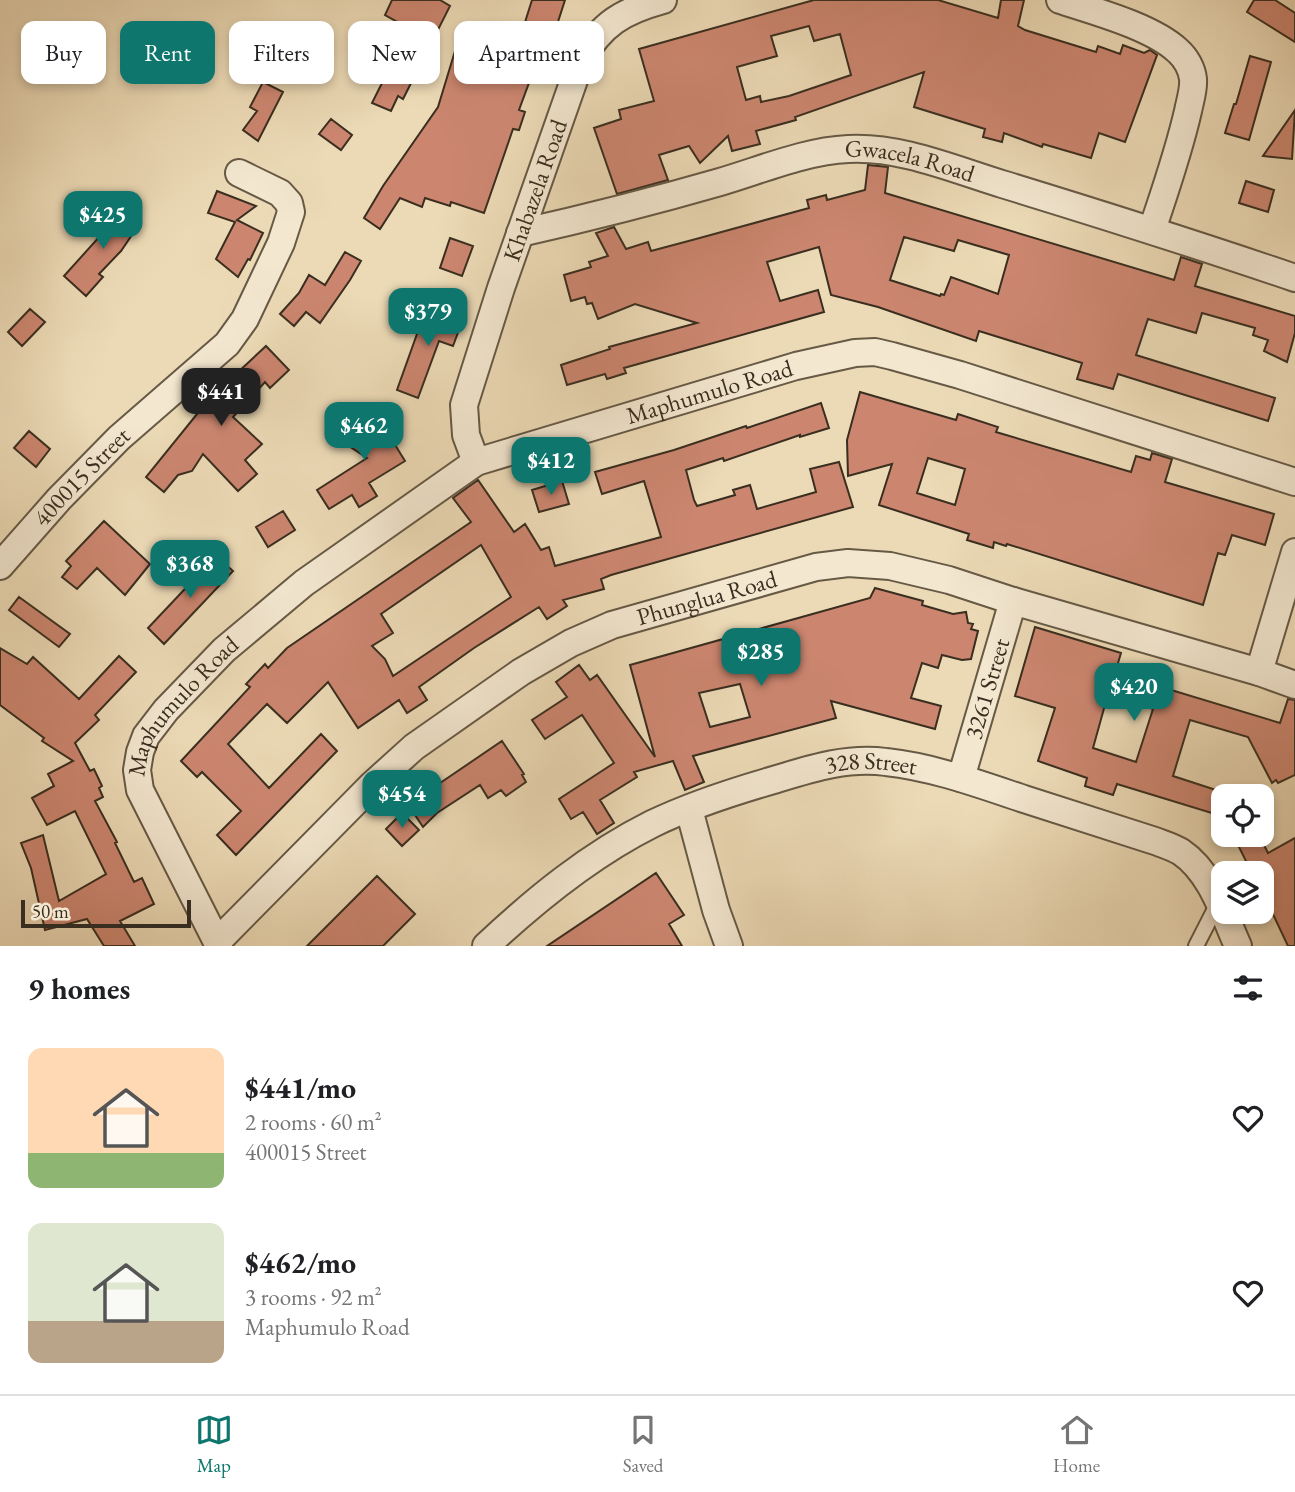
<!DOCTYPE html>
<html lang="en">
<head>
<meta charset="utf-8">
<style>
  body { margin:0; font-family:"EB Garamond",serif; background:#f2f2f2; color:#202124; height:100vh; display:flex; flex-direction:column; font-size:26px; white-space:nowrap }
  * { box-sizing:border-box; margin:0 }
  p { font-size:23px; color:#757577 }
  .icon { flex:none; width:38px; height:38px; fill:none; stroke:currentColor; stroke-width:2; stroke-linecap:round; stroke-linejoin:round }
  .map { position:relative; height:946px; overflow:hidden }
  .sheet { display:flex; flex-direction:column; background:#fff; flex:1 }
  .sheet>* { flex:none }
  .banner { position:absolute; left:21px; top:21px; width:700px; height:63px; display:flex; gap:14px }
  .fabs { position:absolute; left:1211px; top:784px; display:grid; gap:14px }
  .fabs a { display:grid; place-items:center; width:63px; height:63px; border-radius:14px; background:#fff; box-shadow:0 4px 10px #0003; font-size:35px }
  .scale { position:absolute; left:21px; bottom:18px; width:170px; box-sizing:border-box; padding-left:7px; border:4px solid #392e1f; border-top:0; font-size:19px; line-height:24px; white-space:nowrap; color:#392e1f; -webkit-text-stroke:5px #f3e7d0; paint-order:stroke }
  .price { position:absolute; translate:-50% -60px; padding:0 16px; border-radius:14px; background:#0f766e; color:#fff; font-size:23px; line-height:46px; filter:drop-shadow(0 2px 4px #0008) }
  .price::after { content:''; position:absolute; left:50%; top:42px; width:21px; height:16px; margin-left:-10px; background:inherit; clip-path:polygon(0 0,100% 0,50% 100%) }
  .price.active { background:#222; color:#fff }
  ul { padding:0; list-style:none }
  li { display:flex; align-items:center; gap:21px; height:175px; padding:0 28px }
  li span { display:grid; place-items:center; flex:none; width:196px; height:140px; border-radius:14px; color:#555 }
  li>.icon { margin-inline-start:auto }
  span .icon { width:84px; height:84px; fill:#fffc; stroke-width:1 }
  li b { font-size:30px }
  h2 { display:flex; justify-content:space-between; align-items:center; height:84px; padding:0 28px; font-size:30px }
  .pill { padding:0 24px; border-radius:14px; background:#fff; box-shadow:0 4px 10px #0003; font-size:24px; line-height:63px }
  .pill.active { background:#0f766e; color:#fff }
  .dock { display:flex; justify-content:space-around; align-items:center; height:98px; border-top:2px solid #e0e0e0; background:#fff; font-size:19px; color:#757577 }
  .dock a { display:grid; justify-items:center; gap:4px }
  .dock .active { color:#0f766e }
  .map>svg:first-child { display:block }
</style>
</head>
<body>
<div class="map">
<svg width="1295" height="946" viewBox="0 0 1295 946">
  <rect width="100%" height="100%" fill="#ecdab6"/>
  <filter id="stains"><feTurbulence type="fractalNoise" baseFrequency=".00286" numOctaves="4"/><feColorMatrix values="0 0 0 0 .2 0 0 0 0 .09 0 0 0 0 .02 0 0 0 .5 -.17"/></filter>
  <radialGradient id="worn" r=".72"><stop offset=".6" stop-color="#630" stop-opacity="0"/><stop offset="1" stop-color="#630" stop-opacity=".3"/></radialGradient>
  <path fill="#cc8670" stroke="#392e1f" stroke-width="2" fill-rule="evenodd" d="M392,0h48l10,6 -47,93 -5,-3 -7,15 -19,-8 20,-40 8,4 16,-32 -7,-4 1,-2 -25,-14z
    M532,0h33l-9,28 -6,-2 -7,19 -24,65 6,2 -6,18 -6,-1 -29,84 -33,-11 -1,4 -25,-8 -3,9 -22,-9 -20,31 -16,-11 19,-32 55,-79 17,-56 54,22z
    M814,0h124l60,18 3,-18h23l-6,26 7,4 71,22 2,-6 22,8 3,-9 21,8 6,-3 7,5 -32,87 -26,-9 -8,25 -48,-14 -1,3 -38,-14 -2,9 -19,-5 2,-8 -71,-22 10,-35 -129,45 1,3 -40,11 4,13 -28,7 -4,-15 -28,27 -11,-17 -30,9 9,25 -51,14 -23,-66 27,-9 -2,-9 35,-9 -15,-52zM809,26l5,15 26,-7 11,41 -62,21 -28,6 -1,-6 -14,4 -9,-33 40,-11 -6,-20z
    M1254,0h21l20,13v29l-48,-30z
    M260,50l25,9 -8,21 -24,-9z
    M1250,56l21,6 -22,78 -24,-7 9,-29h2z
    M263,82l20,10 -25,49 -15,-11 14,-19 -7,-4z
    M1295,110l-3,49 -29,-3z
    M331,119l21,16 -11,15 -22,-16z
    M868,165l20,2 -3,26 289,87 7,-23 21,7 -7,22 100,30v17l-8,29 -23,-11 4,-11 -15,-5 2,-7 -53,-15 -6,20 -48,-14 -12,36 139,43 -7,23 -150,-47 -5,15 -36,-10 5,-16 -103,-32 -3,10 -98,-34 -47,-12 -12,-48 -52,15 13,39 38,-11 6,22 -200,56 2,5 -19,6 -2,-5 -38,11 -6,-20 49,-16 -1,-2 88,-24 -62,-19 -37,15 -6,-16 -5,1 -2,-7 -14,4 -7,-26 27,-8 -2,-5 19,-6 -12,-23 18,-6 12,22 22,-7 3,9 45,-12 113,-31 -2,-8 19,-5 1,5 38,-10zM904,237l50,14 4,-11 51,15 -11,39 -47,-17 -7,18 -3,-1 -1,2 -50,-16z
    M1246,181l28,9 -6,22 -29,-9z
    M217,191l39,15 -19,14 26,13 -13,27 -2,-1 -10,18 -22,-18 19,-37 -27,-9z
    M116,206l24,17 -19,28 -22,23 4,3 -17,19 -22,-20 37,-41 -3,-2z
    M450,238l23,8 -11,30 -22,-8z
    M345,252l16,9 -11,19 -30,43 -14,-11 -12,14 -14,-12 19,-21 10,-18 16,10z
    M427,306l36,13 -10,27 -14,-5 -21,57 -21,-8z
    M30,309l15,13 -23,24 -14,-14z
    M266,346l23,24 -19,18 -5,-6 -32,35 29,27 -17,16 12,14 -19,17 -35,-37 -11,17 -14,4 -14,17 -18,-15 64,-79 24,-25 2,1z
    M860,392l96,28 2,-6 40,13 -2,5 135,40 5,-16 14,4 2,-7 20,6 -7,23 109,32 -9,31 -33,-10 -7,20 -7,-2 -15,52 -196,-61 -1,2 -12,-4 -1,6 -26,-8 2,-6 -90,-29 13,-41 -44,12 -1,-36zM928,458l37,11 -10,36 -38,-12z
    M821,403l8,25 -29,9v-2l-76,26 -1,-3 -37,12 8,30 3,6 38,-11 -2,-5 17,-5 7,24 59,-17 -6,-23 29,-7 14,45 -242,68 -10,4 3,10 -41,11 4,6 -20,13 -8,-12 -65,41 -55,39 8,13 -20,13 -8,-13 -41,28 -30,-46 -41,41 -20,-19 -39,40 41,44 52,-54 16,17 -101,104 -19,-20 24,-24 -39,-39 -5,5 -16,-16 69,-74 -4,-3 19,-20 3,4 19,-20 184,-126 -18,-24 25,-18 36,52 11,-8 16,26 8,-3 6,19 106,-29 -17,-56 -42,13 -7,-22 79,-22 72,-24 1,2zM481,545l30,52 -118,79 -8,-17 -13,-13 21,-13 -12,-19z
    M363,408l23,17 -2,2 21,34 -36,22 8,13 -18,11 -7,-12 -23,14 -12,-19 50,-32 -18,-12 -4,-9 6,-13z
    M29,431l21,18 -14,18 -22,-19z
    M562,481l7,23 -30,8 -7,-22z
    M283,511l12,19 -27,17 -12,-20z
    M104,521l46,43 -25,31 -28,-27 -20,21 -15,-12 9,-11 -5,-5z
    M216,556l17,15 -69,73 -16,-16z
    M875,588l48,13 -1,4 31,9 13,-2 2,11 5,1 -2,5 7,2 -7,28 -9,1 -20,-5 -4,13 -16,-5 -11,35 30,8 -6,23 -104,-28 5,17 -143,38 11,26 -19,8 -12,-29 -39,11 3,5 -37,23 14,23 -17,11 -14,-22 -12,7 -12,-20 55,-36 -32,-48 -37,24 -13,-19 35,-23 -11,-15 23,-17 11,15 7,-5 58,82 -25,-92 240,-67zM740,684l10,33 -40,10 -11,-34z
    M19,597l51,37 -11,13 -50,-37z
    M1035,627l86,26 -6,20 165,50 8,-24 7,1v75l-17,8 -2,-3 -4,3 -24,-46 -58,-17 -17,56 49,16 -7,22 -98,-30 -4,11 -28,-9 2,-8 -49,-17 17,-53 -40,-12zM1108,694l45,15 -17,53 -43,-14z
    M0,648l27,16 6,-7 46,42 40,-43 17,16 -41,43 4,5 -24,23 15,28 4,-2 8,17 -3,2 4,9 -8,4 22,41 -2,1 19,39 8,-4 12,26 -34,17 15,25h-31l-17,-27 -42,11 -14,-62 -10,-25 22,-8 16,66 47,-27 -31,-63 -28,14 -15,-27 22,-12 -6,-12 25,-13 -31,-20 2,-3 -44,-33z
    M502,741l22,33 -2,1 4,7 -20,14 -5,-6 -13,8 -8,-13 -43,28 -14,14 -14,-21 9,-8z
    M402,813l17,17 -17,16 -16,-17z
    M1233,835h26l9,18 27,-15v108h-7l-26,-55v-18h-28l14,-8z
    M656,873l28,42 -15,9 13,22h-135z
    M377,876l38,38 -32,32h-76z"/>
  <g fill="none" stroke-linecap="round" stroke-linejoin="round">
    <defs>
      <path id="lane" d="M1196,946l22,-43"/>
      <g id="street">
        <path d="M1060,0c34,11 93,27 118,51 8,7 14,18 15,28 1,10 -3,22 -5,32 -9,40 -23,80 -36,119"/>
        <path id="s1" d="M520,233c67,-15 134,-32 200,-51 41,-12 85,-31 128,-33 52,-3 105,20 154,35 98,30 196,61 293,94"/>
        <path id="s2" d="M476,462l-10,-27 -2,-30 37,-117 80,-228c20,-36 42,-49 82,-60"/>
        <path id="s3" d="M0,566l59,-67 60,-61 108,-94 18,-25 36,-76 10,-31 -2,-9 -9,-10 -41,-20"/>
        <path d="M1259,672l36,-120"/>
        <path id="s4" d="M961,778l52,-177"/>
        <path d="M689,809l27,101 13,36"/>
        <path id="s5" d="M217,942l155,-157 42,-38 107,-75 50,-29 41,-18 204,-58 32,-4 42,3 59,14 64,21 246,71 36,13"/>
        <path id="s6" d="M219,946l-79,-156 -3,-20 3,-18 6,-16 20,-26 58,-60 80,-67 172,-121 320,-96 59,-13 20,-1 17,4 68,19 335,107"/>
        <path id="s7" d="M486,946c50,-47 104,-91 166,-122 39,-19 83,-33 125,-45 36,-11 71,-22 109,-17 47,5 93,22 138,37 43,14 87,28 131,42 8,3 18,6 26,11 30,20 43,63 57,94"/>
      </g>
    </defs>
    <use href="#lane" stroke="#665945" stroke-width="18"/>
    <use href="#street" stroke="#665945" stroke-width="30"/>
    <use href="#lane" stroke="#f3e7d0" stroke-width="14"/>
    <use href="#street" stroke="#f3e7d0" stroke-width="26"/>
  </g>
  <g text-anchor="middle" stroke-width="6" stroke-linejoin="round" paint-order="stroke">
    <g font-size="24" fill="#392e1f" stroke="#f3e7d0">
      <text dy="8" stroke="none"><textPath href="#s1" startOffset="402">Gwacela Road</textPath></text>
      <text dy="8" stroke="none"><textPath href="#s2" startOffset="285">Khabazela Road</textPath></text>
      <text dy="8" stroke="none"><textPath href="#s6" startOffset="905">Maphumulo Road</textPath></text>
      <text dy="8" stroke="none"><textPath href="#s3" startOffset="121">400015 Street</textPath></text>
      <text dy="8" stroke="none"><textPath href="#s5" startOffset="609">Phunglua Road</textPath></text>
      <text dy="8" stroke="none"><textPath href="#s4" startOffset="93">3261 Street</textPath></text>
      <text dy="8" stroke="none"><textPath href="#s6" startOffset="275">Maphumulo Road</textPath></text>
      <text dy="8" stroke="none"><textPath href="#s7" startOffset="436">328 Street</textPath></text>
    </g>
  </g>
  <rect width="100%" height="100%" filter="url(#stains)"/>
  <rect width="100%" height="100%" fill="url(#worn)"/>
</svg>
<div class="fabs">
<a><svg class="icon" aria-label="locate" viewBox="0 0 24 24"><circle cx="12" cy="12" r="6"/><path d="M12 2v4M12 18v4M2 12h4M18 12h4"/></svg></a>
<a><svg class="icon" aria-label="layers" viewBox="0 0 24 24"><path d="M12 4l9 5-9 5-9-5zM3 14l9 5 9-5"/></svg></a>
</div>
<div class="scale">50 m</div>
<b class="price" style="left:103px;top:251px">$425</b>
<b class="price" style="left:428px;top:348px">$379</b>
<b class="price active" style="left:221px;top:428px">$441</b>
<b class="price" style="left:364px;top:462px">$462</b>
<b class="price" style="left:551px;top:497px">$412</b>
<b class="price" style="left:190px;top:600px">$368</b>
<b class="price" style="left:761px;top:688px">$285</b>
<b class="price" style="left:1134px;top:723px">$420</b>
<b class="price" style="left:402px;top:830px">$454</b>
<div class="banner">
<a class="pill">Buy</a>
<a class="pill active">Rent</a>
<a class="pill">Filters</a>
<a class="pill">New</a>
<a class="pill">Apartment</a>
</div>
</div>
<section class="sheet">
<h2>9 homes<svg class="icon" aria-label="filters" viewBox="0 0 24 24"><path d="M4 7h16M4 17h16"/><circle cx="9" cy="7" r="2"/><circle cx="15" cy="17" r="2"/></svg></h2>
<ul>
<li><span style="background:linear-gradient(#ffd9b3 75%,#8fb573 0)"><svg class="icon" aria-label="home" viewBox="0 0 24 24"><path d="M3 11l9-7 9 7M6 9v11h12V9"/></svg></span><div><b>$441/mo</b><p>2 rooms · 60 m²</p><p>400015 Street</p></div><svg class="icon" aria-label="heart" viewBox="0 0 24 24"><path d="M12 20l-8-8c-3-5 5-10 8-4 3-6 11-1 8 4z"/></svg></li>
<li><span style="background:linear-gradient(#dfe7d0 70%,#b9a48a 0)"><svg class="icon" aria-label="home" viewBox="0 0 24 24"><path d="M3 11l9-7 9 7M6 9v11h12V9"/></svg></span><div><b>$462/mo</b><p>3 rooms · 92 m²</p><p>Maphumulo Road</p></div><svg class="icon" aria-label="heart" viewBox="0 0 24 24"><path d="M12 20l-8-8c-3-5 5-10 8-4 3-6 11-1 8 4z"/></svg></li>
</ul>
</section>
<nav class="dock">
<a class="active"><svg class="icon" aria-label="map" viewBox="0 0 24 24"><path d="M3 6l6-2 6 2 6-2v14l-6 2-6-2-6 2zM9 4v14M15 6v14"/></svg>Map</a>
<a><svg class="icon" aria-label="saved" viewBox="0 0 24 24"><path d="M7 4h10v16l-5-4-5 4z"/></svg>Saved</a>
<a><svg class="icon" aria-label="home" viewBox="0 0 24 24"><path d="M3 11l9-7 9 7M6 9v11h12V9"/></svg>Home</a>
</nav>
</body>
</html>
